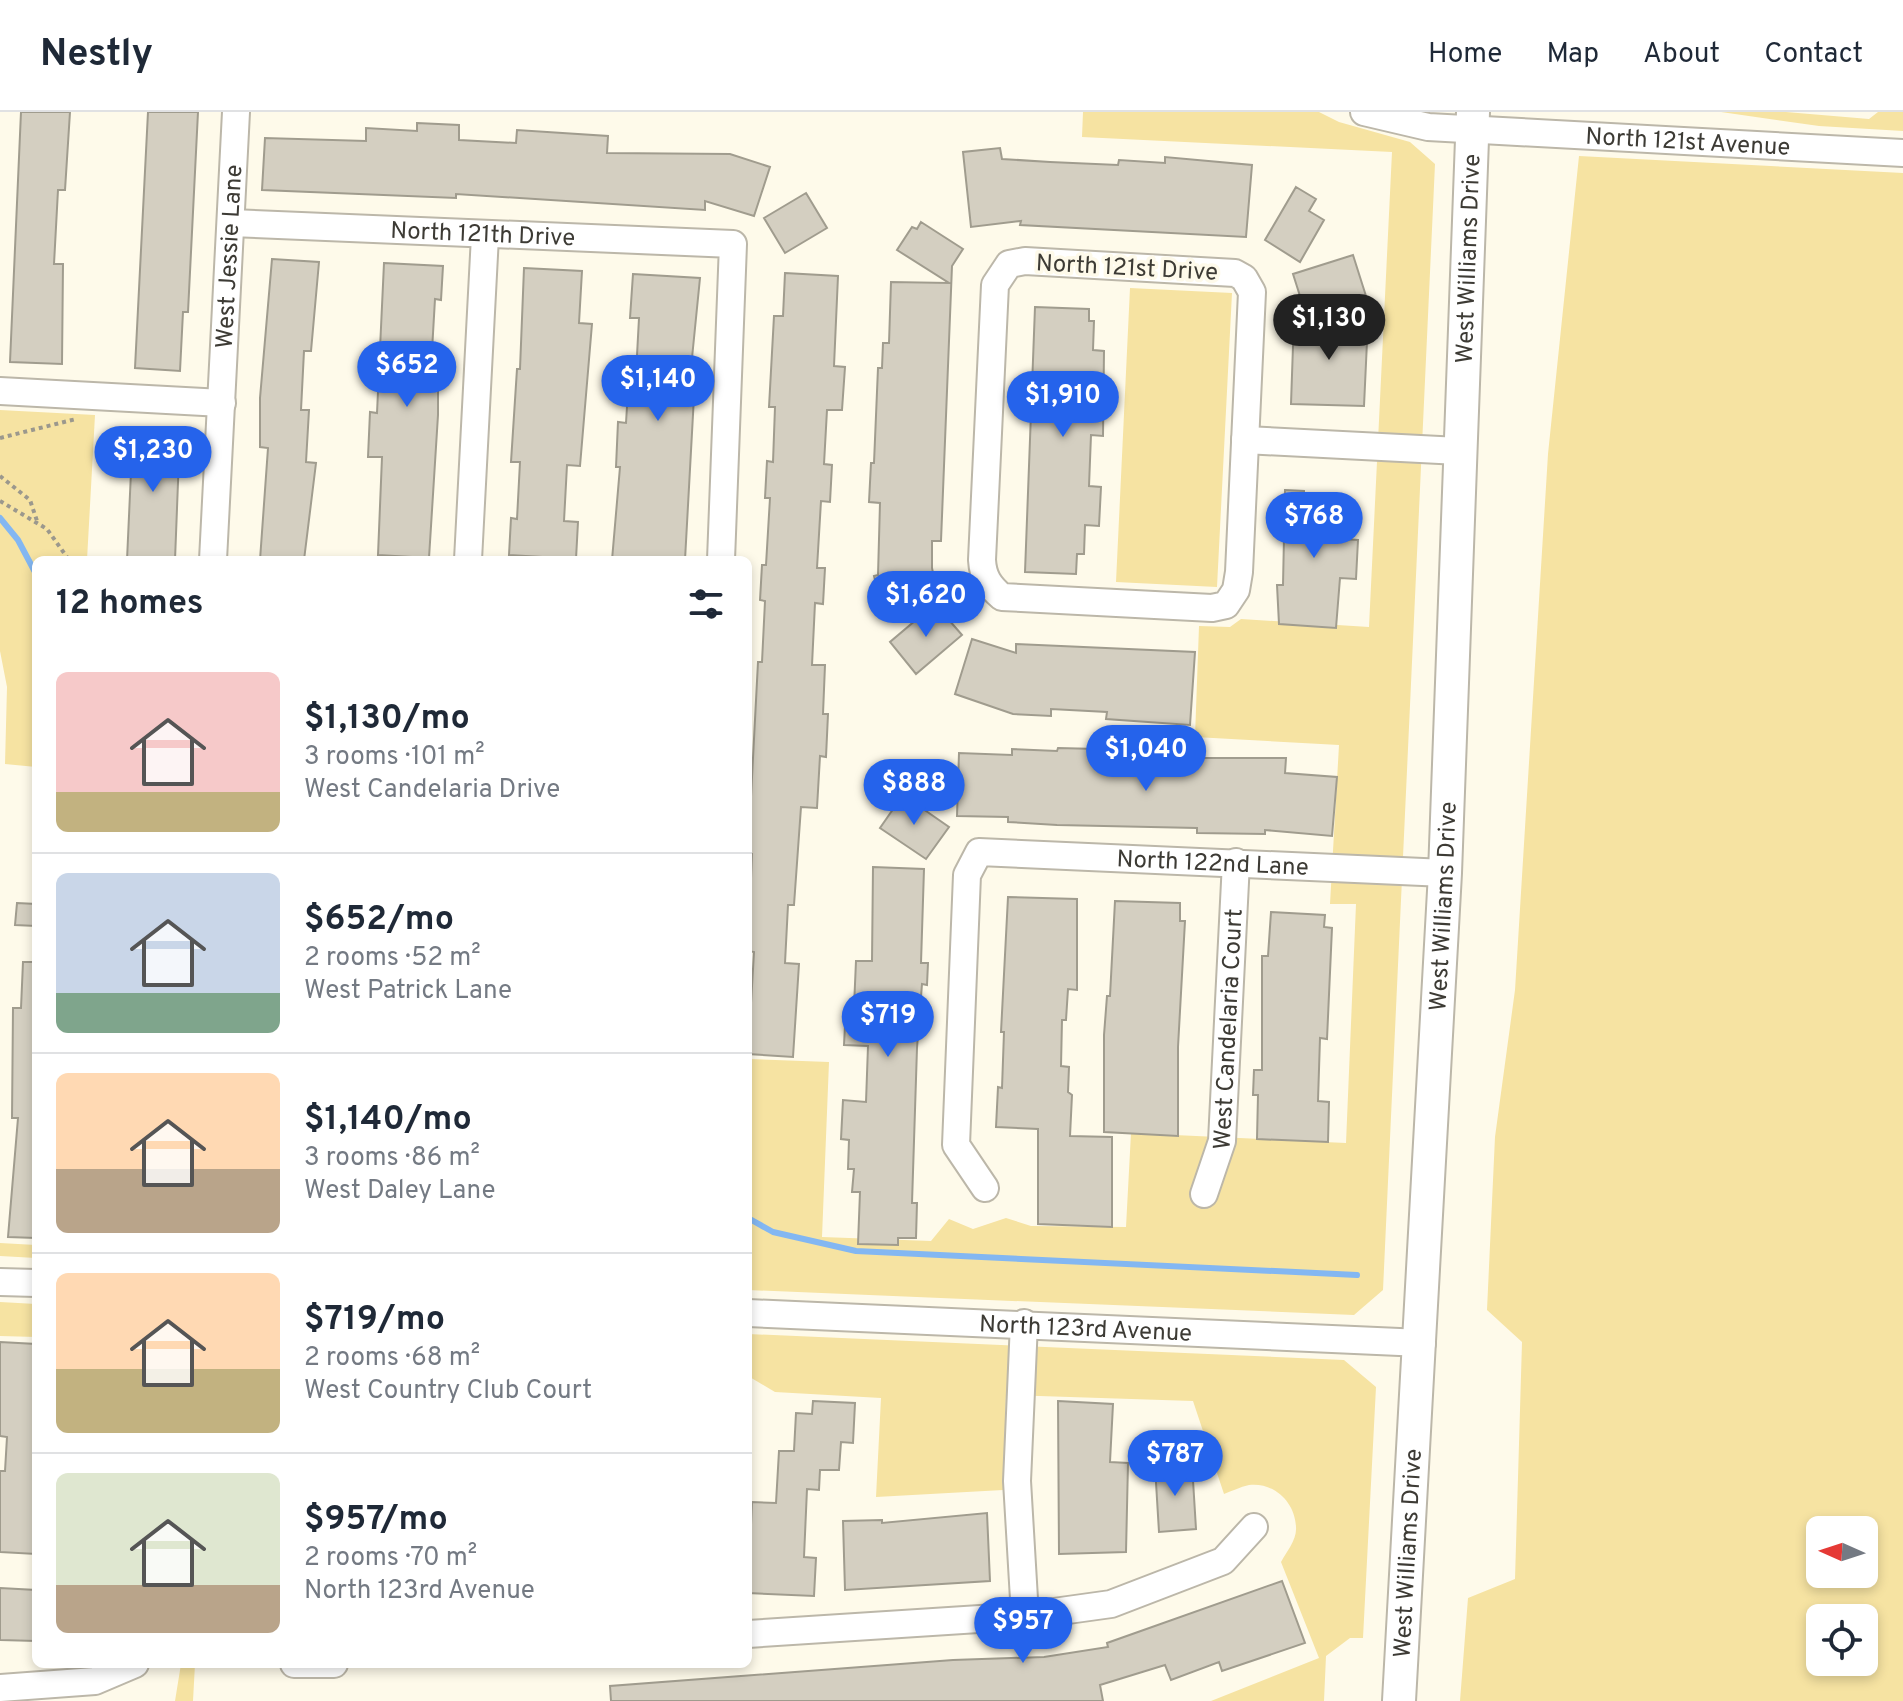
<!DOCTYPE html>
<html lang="en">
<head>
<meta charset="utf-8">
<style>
  body { margin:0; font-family:Overpass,sans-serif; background:#f2f2f3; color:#1f2937; height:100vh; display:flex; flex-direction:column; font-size:30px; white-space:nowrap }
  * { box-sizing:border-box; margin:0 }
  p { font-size:26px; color:#747a83 }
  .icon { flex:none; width:44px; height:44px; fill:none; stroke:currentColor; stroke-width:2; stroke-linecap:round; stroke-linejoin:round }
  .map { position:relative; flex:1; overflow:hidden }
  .panel { position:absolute; left:32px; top:444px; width:720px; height:1112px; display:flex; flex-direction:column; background:#fff; border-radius:12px; box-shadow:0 4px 12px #0003 }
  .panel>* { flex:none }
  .needle { width:52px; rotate:273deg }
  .controls { position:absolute; left:1806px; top:1404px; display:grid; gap:16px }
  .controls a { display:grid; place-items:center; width:72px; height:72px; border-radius:12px; background:#fff; box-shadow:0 4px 12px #0003; font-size:40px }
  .price { position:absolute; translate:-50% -68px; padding:0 18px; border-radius:28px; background:#2563eb; color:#fff; font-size:26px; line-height:52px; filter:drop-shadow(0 2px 4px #0008) }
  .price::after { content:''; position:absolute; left:50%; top:48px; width:24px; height:18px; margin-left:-12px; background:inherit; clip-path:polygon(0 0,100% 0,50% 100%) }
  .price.active { background:#222; color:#fff }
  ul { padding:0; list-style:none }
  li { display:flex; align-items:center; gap:24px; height:200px; padding:0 24px }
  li+li { border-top:2px solid #e0e1e3 }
  li span { display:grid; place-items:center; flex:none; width:224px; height:160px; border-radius:12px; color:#555 }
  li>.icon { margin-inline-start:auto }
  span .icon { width:96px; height:96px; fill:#fffc; stroke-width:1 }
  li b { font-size:34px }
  h2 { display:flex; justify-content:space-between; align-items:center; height:96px; padding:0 24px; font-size:34px }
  header { display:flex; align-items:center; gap:48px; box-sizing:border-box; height:112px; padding:0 40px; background:#fff; border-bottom:2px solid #e0e1e3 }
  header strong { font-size:38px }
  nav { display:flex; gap:44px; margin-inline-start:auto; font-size:28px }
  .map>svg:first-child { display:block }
</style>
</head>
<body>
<header>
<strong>Nestly</strong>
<nav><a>Home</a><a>Map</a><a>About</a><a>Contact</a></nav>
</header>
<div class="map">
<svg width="1903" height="1589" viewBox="0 0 1903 1589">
  <rect width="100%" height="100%" fill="#fefaea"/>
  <path fill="#f6e3a2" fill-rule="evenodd" d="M1083,0h236l20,10 71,20 25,22 -52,1126 -29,25 -606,-25v-231l81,3 -7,175 109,4 18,-22 24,10 33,-11 25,8 95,1 5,-94 215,10 10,-239h-26l9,-159 -144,-8 4,-111 31,1 11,-8 128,8 23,-475 -310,-15z
    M1721,0h65l83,7 9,-7h25v19l-84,-5z
    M1579,44l324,17v1528h-443l8,-103 47,-19 7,-237 -35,-32 8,-173 20,-147 33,-536zM1820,1418h44v44h-44zM1820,1506h44v44h-44z
    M1130,176l102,5 -15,294 -101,-5z
    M0,298l95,5 -8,145h-51v207l-31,-3 2,-77 -7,-36z
    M0,1131l36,2v13l-36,-2z
    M0,1190l36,2v33l-36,-1z
    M748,1222l596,26 32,27 -13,251h-13l-24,18 -2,45h-113l108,-43 -38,-96c6,-11 16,-22 15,-35 -1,-25 -22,-45 -47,-42 -9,2 -17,6 -25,9l-31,-93 -187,-6 -3,95 -127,7 5,-99 -106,-6 -27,-16z
    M181,1552h14l-2,37h-18z"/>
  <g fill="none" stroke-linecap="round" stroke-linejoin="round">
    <path stroke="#83b7f2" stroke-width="6" d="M0,406l18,22 18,34
      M748,1106l25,14 83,19 501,24"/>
  </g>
  <path fill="#d4cfc1" stroke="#a09c8e" stroke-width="2" d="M21,0h49l-5,78h-7l-4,74h9l-1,100 -52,-2z
    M148,0h50l-10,200h-5l-3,59 -45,-3z
    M417,11l42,2v15l57,3 1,-13 91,6 -1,17 123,1 40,13 -16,49 -49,-15v9l-249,-16v4l-194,-8 3,-52 101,3v-13l51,3z
    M1000,36l2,11 48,3 68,3 1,-5 46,3v-6l87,8 -6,72 -226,-12 1,-4 -50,6 -8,-75z
    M1296,75l20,12 -7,12 15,9 -24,42 -35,-22z
    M806,81l21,35 -42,25 -21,-35z
    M921,110l42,27 -11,17 -11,275h-9v27l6,29 -56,12 -8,-33 4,-1 2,-72 -11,-1 2,-39h3l4,-95h4l1,-25h6l2,-61 58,1 -52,-33 15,-23 5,2z
    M1353,143l13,41 -60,19 -13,-41z
    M272,147l47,3 -8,89h-7l-3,59h8l-3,52 10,1 -12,97h-44l8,-112 -8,-1v-49z
    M384,151l59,3 -2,34 -6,-1 -4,69 7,1v46l-9,143 -51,-3 4,-98h-14l2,-45 7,1z
    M524,156l58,3 -3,52 13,1 -12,142 -13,-1 -3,56 14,1 -2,37 -67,-4 2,-37 6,1 3,-57h-9l6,-93h3z
    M785,161l53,3 -4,90 11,1 -3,43h-15l-3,54 8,1 -2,37 -9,-1 -4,67h8l-2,36 -8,-1 -3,62h13l-2,49h5l-2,43 -6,-1 -3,52 -16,-1 -7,98h-6l-3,58 14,1 -6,93 -45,-3 6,-102 -6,-1 4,-97h-4l10,-192h4l3,-61 -5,-1 2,-35h4l4,-67h-5l2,-37 6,1 2,-55h-6l5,-91h9z
    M633,162l67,4 -10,100h5l-10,182h-73l8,-93h-4l2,-45 8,1 3,-49h7l3,-56h-9z
    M1035,195l54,2v12h5l-1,29 11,1 -1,85 -12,-1 -2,51 12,1 -2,39 -14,-1 -1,29h-7l-1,20 -51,-2z
    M1294,205l74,3 -4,86 -73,-2z
    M127,317l53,2 -5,129h-48l4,-88h-5z
    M1285,378l19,1v6l41,2 -2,40 15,1 -2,39 -16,-1 -4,50 -57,-4 -2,-39h6z
    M935,492l27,31 -46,39 -26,-32z
    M972,527l44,14v-9l179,8 -5,73 -84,-6 1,-7 -56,-3v7l-38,-2 -58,-20z
    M1058,636l39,1 -1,15 56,3 22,-1v-6l25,-2h87l-1,15 52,4 -5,59 -67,-6v4l-68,-1v-5l-140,-3 -49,-3v-5l-51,-1 2,-63 53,2v-6l45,2z
    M903,683l46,32 -23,32 -46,-31z
    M873,755l51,2 -3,94h7l-1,22 -5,-1 -5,64 -5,155h5l-1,35h-18v7l-40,-1 2,-52h-8l2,-23h-6l1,-29 -8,-1 2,-39 23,2 2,-56 -24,-1 2,-39 8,1 2,-46h16z
    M1008,785l69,2v91l-9,-1 -2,31h-4l-1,46 8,1 -1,25 4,3 -2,41 42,1v90l-74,-3v-95l-42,-2 2,-40 4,1 2,-56h-3z
    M1115,789l65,2v18h5l-7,126v89l-74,-4v-97l3,-39h3z
    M17,791l19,1v22l-21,-1z
    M1271,800l54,3 -1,12 8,1 -5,111 -7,-1 -2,63 11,1 -1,40 -71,-3 1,-44h-5l1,-25h8v-114h6z
    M23,850h13v276l-28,-1 10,-119h-6l1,-110h8z
    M0,1230l36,2v210l-36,-2v-81h5l2,-34 -7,-1z
    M813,1289l42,2 -2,40 -12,-1 -2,28h-19l-1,20 -12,-1 -3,68 12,1 -2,38 -66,-3 4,-91 24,1 3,-52h15l2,-38 16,1z
    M1058,1289l55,3 -3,58 18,1 -2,89 -67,2z
    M1192,1352l4,65 -37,3 -4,-66z
    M987,1401l3,68 -145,9 -2,-69 39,-1v3z
    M1282,1469l23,62 -83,28 -3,-9 -48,18 -6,-15 -65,20 3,16h-492l-1,-15 343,-26 91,-3 64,-10 -1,-4z
    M0,1476l36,2v51l-36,-1z"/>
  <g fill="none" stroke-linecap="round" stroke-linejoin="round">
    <defs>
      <g id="minor">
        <path id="s1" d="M1364,0l64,15 475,26"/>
        <path id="s2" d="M231,111l502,21 -12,316"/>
        <path d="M1025,149l210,12 9,5 8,14 -13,280 -3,18 -10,15 -14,3 -210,-11c-13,-11 -19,-20 -20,-37l13,-275 14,-21z"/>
        <path d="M0,279l222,12"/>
        <path d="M1245,328l214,11"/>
        <path id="s3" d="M213,448l23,-448"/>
        <path d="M468,448l17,-324"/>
        <path id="s4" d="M985,1076l-29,-43 11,-270 12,-23 466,21"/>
        <path id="s5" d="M1204,1082l18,-53 14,-279"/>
        <path d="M0,1170l36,1"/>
        <path id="s6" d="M748,1201l674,30"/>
        <path d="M1024,1211l-7,158 8,135"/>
        <path d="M748,1522l277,-18 86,-12 112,-43 31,-34"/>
        <path d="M294,1552h40"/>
        <path d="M0,1576l95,-7 40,-17"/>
      </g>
      <g id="major">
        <path id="s7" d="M1399,1589l46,-828 28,-761"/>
      </g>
    </defs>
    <use href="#minor" stroke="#bcb7a9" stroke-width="30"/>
    <use href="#major" stroke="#bcb7a9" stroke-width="36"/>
    <path stroke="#9b988d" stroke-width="4" stroke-dasharray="4 4" stroke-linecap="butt" d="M0,326l76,-19
      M0,364l30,24 7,21
      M0,389l47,28 22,31"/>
    <use href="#minor" stroke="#fff" stroke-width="26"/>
    <use href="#major" stroke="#fff" stroke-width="32"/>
  </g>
  <g text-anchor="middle" stroke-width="7" stroke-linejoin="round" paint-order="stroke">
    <g font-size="24" fill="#3d3b35" stroke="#fefaea">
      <text dy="8" stroke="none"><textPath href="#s1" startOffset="326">North 121st Avenue</textPath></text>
      <text dy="8" stroke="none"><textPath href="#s2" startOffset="252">North 121th Drive</textPath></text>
      <text dy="8" stroke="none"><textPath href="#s3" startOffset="304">West Jessie Lane</textPath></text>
      <text dy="8" stroke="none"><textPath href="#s7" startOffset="1444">West Williams Drive</textPath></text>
      <text transform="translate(1127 155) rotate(3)" y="8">North 121st Drive</text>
      <text dy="8" stroke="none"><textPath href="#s4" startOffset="582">North 122nd Lane</textPath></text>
      <text dy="8" stroke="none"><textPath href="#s7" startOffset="796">West Williams Drive</textPath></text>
      <text dy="8" stroke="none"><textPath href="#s5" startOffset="168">West Candelaria Court</textPath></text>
      <text dy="8" stroke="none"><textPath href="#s6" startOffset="338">North 123rd Avenue</textPath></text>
      <text dy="8" stroke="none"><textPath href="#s7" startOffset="148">West Williams Drive</textPath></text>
    </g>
  </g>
</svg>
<div class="controls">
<a><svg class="needle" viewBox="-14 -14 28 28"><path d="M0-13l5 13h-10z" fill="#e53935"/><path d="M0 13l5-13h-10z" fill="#747a83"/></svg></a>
<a><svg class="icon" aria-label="locate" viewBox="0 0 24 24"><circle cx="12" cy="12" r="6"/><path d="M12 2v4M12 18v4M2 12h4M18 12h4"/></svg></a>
</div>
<b class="price active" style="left:1329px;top:250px">$1,130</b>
<b class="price" style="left:407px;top:297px">$652</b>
<b class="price" style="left:658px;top:311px">$1,140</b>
<b class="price" style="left:1063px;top:327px">$1,910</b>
<b class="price" style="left:153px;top:382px">$1,230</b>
<b class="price" style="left:1314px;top:448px">$768</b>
<b class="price" style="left:926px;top:527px">$1,620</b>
<b class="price" style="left:1146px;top:681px">$1,040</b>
<b class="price" style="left:914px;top:715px">$888</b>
<b class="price" style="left:888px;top:947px">$719</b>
<b class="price" style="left:1175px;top:1386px">$787</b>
<b class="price" style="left:1023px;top:1553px">$957</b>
<section class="panel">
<h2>12 homes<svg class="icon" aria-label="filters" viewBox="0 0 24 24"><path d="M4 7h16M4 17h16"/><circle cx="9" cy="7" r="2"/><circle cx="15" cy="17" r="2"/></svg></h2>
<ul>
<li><span style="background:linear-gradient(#f6c9c9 75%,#c2b280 0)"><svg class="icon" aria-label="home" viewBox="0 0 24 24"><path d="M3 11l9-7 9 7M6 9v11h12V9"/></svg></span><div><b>$1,130/mo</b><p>3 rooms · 101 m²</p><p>West Candelaria Drive</p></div></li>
<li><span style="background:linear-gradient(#c9d6e8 75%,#7fa58c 0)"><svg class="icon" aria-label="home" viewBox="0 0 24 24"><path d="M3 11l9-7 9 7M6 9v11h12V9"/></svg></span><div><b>$652/mo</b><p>2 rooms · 52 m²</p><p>West Patrick Lane</p></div></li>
<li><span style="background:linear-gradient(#ffd9b3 60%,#b9a48a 0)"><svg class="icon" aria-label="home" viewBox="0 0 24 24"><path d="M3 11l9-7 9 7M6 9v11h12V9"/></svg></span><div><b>$1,140/mo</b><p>3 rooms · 86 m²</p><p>West Daley Lane</p></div></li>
<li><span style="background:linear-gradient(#ffd9b3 60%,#c2b280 0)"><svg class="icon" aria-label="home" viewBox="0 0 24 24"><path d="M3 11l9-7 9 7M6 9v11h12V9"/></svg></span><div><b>$719/mo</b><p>2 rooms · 68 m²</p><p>West Country Club Court</p></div></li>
<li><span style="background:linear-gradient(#dfe7d0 70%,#b9a48a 0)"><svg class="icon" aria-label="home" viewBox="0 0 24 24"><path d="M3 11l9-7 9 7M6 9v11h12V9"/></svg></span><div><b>$957/mo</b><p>2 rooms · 70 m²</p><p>North 123rd Avenue</p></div></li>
</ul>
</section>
</div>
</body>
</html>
